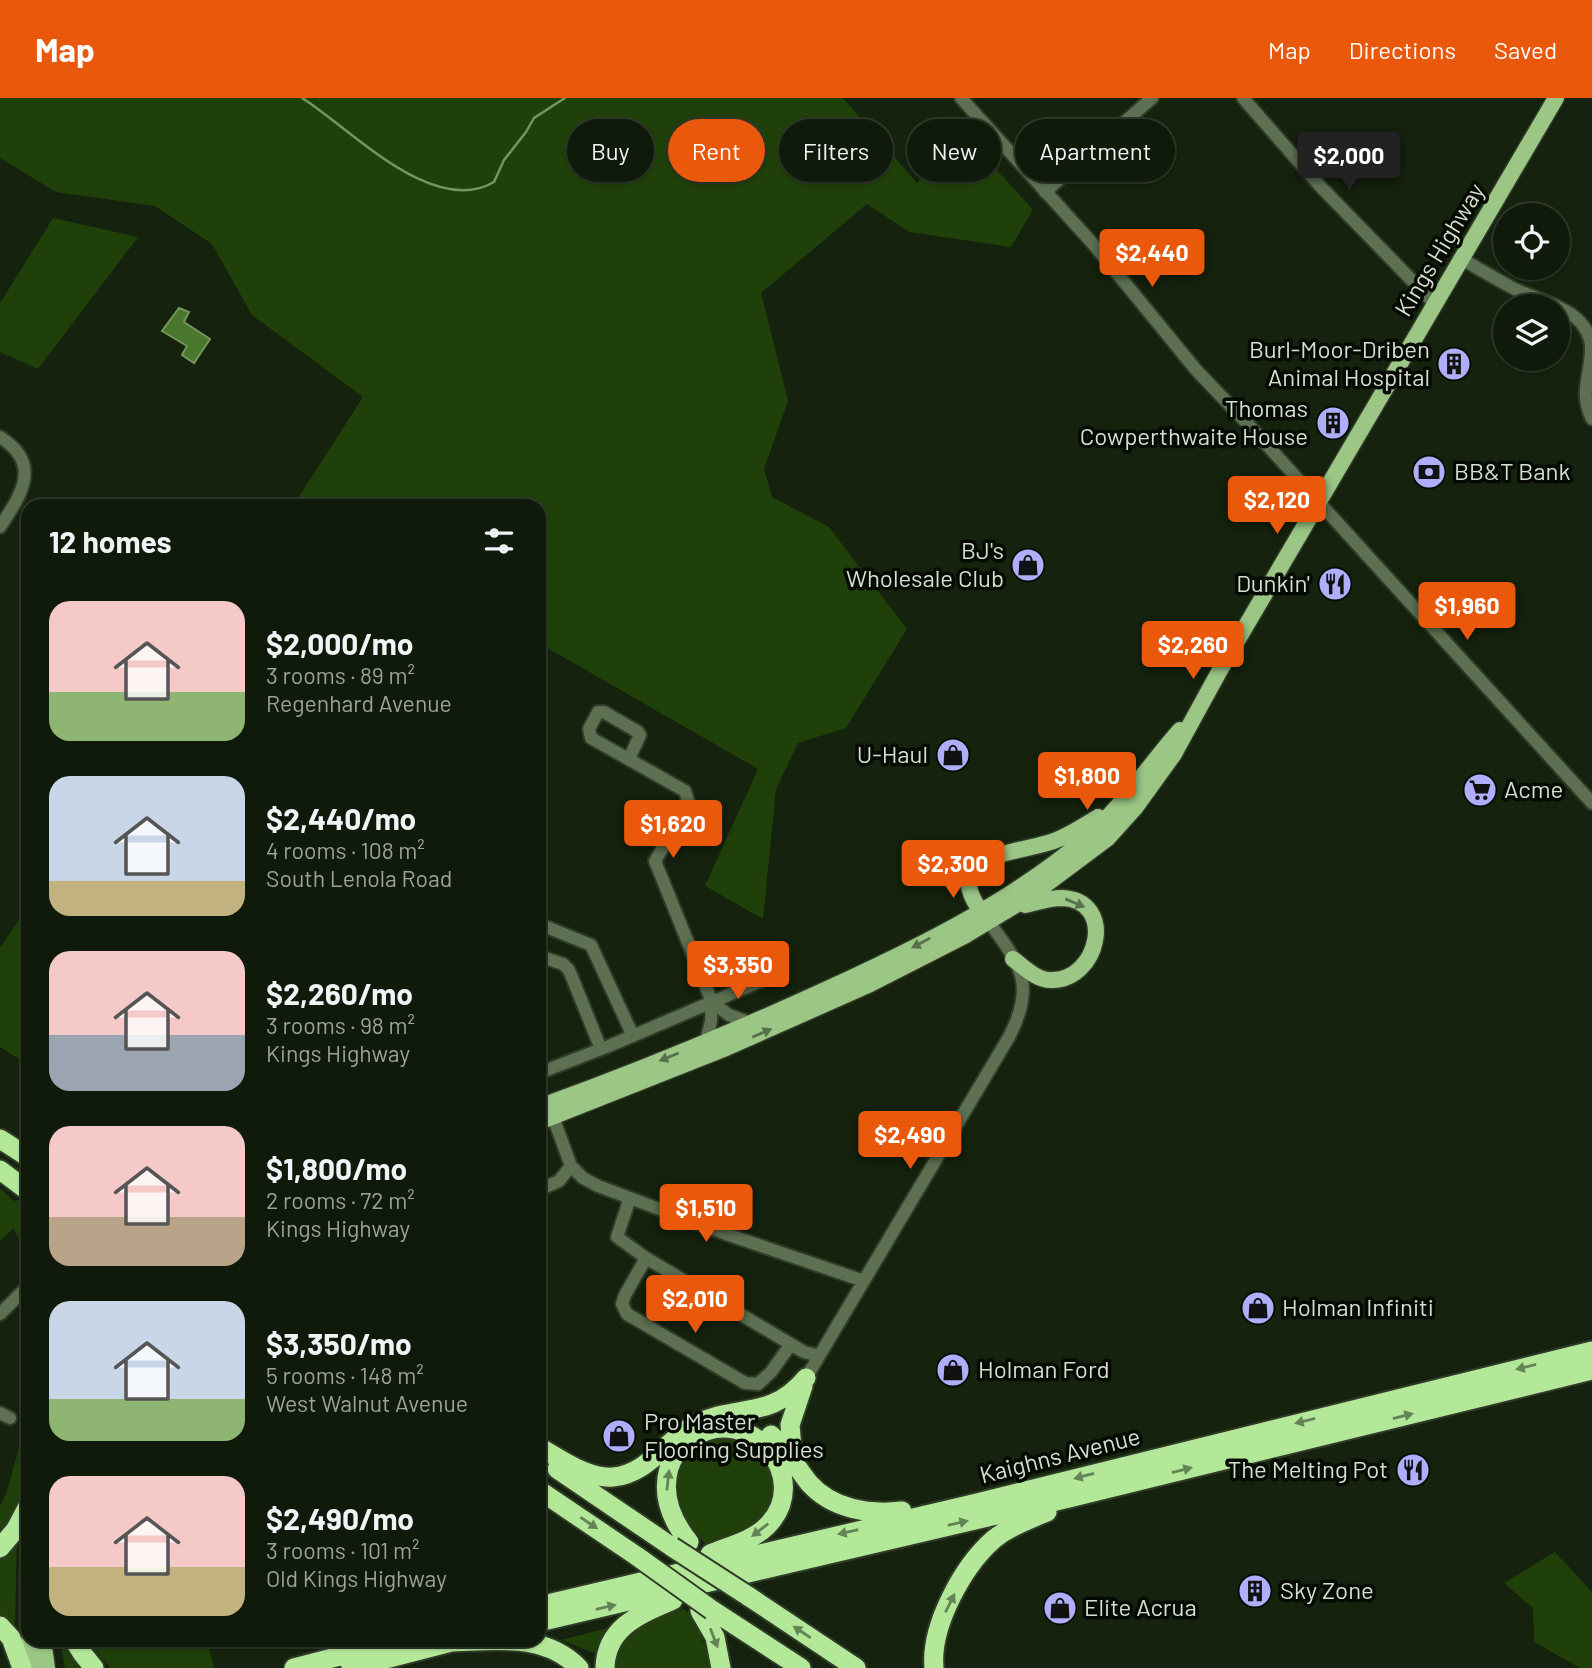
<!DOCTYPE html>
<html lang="en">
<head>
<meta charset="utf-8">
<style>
  body { margin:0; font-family:Barlow,sans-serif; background:#1e2718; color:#f1f3f6; height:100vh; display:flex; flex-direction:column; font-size:26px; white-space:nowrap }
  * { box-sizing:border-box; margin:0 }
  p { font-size:23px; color:#9ca19c }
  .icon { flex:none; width:38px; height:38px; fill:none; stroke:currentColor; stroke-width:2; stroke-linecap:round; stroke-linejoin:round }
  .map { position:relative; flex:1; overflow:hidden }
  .side { position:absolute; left:21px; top:401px; width:525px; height:1148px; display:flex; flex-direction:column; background:#101a0a; border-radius:21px; box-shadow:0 2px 5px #0004,0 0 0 2px #30382b }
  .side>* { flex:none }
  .guide { position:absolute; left:567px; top:21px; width:665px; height:63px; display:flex; gap:14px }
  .buttons { position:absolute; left:1493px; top:105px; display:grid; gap:14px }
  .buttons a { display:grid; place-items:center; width:77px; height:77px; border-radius:50%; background:#101a0a; box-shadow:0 2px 5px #0004,0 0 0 2px #30382b; font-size:35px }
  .price { position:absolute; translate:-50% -60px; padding:0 16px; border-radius:7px; background:#ea580c; color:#fff; font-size:23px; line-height:46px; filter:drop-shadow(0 2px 4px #0008) }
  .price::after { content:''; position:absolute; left:50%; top:42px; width:21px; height:16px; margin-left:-10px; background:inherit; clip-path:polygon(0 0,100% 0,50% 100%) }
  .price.active { background:#222; color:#fff }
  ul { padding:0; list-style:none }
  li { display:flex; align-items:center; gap:21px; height:175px; padding:0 28px }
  li span { display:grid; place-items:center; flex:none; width:196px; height:140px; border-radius:21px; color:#555 }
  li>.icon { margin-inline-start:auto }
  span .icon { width:84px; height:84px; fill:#fffc; stroke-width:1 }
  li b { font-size:30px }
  h2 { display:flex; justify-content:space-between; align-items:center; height:84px; padding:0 28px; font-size:30px }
  .chip { padding:0 24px; border-radius:32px; background:#101a0a; box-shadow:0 2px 5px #0004,0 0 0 2px #30382b; font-size:24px; line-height:63px }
  .chip.active { background:#ea580c; color:#fff }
  header { display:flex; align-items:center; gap:42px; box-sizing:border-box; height:98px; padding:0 35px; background:#ea580c; color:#fff }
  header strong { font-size:33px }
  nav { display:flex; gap:38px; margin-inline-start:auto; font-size:24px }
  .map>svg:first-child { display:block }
</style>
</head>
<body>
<header>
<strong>Map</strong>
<nav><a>Map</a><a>Directions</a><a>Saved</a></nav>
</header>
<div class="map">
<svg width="1592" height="1570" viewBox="0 0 1592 1570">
  <rect width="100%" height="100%" fill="#15220d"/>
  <path fill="#204009" d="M0,0h843l74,85 45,-52 71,79 -22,37 -102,-15 -42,-28 -106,89 27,108 -24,68 8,28 57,30 78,102 -61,99 -48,15 -22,46 -13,130 -58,-33 53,-117 -219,-126v-137h-246l70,-109 -111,-82 -40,-71 -57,-38 -99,-14 -56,-34z
    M53,120l85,19 -100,132 -38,-17v-49z
    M28,808v159l-28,-18v-99z
    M0,1090l14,13 5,-1 9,5v51l-15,-28 -13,13z
    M28,1316v45l-9,50 -19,30v-33l7,-15z
    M739,1337l36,31 1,37 -27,30 -43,12 -23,-29 -9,-40 30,-38z
    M17,1442l-2,86 -15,-11v-59z
    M1555,1454l37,40v76h-12l-46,-26 -1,-34 -29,-25z
    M683,1511l8,5 24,54h-100l-3,-8 -51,-20z
    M60,1542h6l16,28h-17z
    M85,1542h122l7,28h-103z"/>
  <path fill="#49772c" stroke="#73965d" stroke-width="2" d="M179,210l10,4 -5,10 26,17 -16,24 -12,-8 5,-9 -25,-15z"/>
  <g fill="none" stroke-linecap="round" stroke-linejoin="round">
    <path stroke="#73965d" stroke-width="2.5" d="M302,0c48,30 131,120 192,84l10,-22 22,-28 8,-14 31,-20"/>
    <defs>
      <path id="minor" d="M961,0l133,147 103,126 50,52 345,380
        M1243,0l77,88 115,118
        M1045,94l107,-94
        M1462,161c17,10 34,20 51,29 27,14 74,20 78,58 1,28 -13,45 1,73
        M0,339c43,27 21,58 0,90
        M629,661l11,-24 -2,-3 -34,-20h-6l-9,17 2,9 94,53 4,13 -34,57 57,141 -1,19 -5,21
        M539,826l52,21 42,91
        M539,858l24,8 6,6 32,79
        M712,904l17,13 22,8
        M539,975l70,-27 152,-65
        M571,1068l12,12 15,8 128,48 138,47
        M539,1092l20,-9 12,-15 -18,-49
        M630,1100l-13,39 29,21 158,94 15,4
        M646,1160l-21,37 -3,9 5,10 118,69 13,1 13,-12 20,-28
        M0,1216l23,-23
        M806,1280l203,-341c29,-56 9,-74 -24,-121
        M0,1315l10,5"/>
      <path id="major" d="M980,812c-40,-57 38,-56 74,-69 16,-6 29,-15 44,-24
        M1013,861c11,8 23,21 38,21 48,1 66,-80 11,-82 -12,0 -25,4 -37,7
        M539,1009c97,-35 192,-74 286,-117 90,-41 185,-87 261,-152 37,-32 62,-72 94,-108
        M539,1024l187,-74 140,-62 100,-51 63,-38 79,-59 27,-30 39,-54 46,-84 336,-572
        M28,1473v58
        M29,1542l4,28
        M43,1542l4,28"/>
      <path id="highway" d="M0,1041l28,18
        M0,1072l28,21
        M771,1337c16,14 25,32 38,48 23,26 60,32 93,28
        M539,1349c22,12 48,32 74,30 35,-3 53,-37 81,-52 43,-22 76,-4 112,-47
        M793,1361l-3,-34 13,-39
        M557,1371l115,78
        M539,1392l99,67
        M689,1444c-17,-21 -28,-46 -20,-74 4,-12 11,-22 22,-29 57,-40 124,39 76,87 -15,15 -38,20 -57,28
        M0,1450l16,-19 12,-23
        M748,1498l108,72
        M539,1508l438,-103 615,-152
        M712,1512l89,58
        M700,1513l15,26 6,31
        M539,1524l530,-124 523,-128
        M0,1528l11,12 11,30
        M74,1542l8,13 12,15
        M449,1544c45,-1 95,-10 130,26
        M294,1570l107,-28
        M351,1570l108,-28
        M605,1570c1,-41 35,-54 68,-68
        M934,1570c-4,-42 29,-102 60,-129 15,-12 34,-19 53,-27"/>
    </defs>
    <use href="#minor" stroke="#303c28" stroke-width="16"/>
    <use href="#major" stroke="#303c28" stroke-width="19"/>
    <use href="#highway" stroke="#303c28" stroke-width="23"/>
    <use href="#minor" stroke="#5d7152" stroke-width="12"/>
    <use href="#major" stroke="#9bc685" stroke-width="16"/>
    <use href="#highway" stroke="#b4e899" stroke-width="19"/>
    <defs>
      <path id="highway-bridge" d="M672,1449l76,49
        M638,1459l74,53"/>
    </defs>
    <use href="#highway-bridge" stroke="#303c28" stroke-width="23" stroke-linecap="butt"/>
    <use href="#highway-bridge" stroke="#b4e899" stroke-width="19"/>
  </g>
  <defs><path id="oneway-solid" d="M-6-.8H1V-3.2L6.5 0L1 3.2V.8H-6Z" transform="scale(1.75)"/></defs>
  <g fill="#58714a">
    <use href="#oneway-solid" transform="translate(1075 805) rotate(23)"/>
    <use href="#oneway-solid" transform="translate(921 845) rotate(152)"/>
    <use href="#oneway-solid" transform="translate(762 935) rotate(-23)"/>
    <use href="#oneway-solid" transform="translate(669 959) rotate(158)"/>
  </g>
  <g fill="#658456">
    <use href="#oneway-solid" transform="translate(1526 1269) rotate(166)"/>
    <use href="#oneway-solid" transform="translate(1403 1318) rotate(-14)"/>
    <use href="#oneway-solid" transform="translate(1305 1323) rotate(166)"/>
    <use href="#oneway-solid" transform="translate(1182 1372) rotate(-14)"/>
    <use href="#oneway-solid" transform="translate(1084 1378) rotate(165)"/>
    <use href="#oneway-solid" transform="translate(668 1382) rotate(-84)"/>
    <use href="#oneway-solid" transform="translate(589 1425) rotate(34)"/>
    <use href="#oneway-solid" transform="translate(958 1425) rotate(-13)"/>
    <use href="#oneway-solid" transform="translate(760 1432) rotate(142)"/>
    <use href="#oneway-solid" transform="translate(848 1434) rotate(167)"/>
    <use href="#oneway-solid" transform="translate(950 1505) rotate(-64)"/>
    <use href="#oneway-solid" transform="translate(606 1509) rotate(-13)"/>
    <use href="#oneway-solid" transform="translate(802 1534) rotate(-146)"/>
    <use href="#oneway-solid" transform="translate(714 1540) rotate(69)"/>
  </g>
  <defs>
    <symbol id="building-disc" viewBox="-11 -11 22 22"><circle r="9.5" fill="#afaefa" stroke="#050a03"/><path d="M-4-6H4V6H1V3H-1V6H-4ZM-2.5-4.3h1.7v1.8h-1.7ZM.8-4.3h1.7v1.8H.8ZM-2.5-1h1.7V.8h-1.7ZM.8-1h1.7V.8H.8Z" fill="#111"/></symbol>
    <symbol id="bank-disc" viewBox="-11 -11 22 22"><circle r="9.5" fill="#afaefa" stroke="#050a03"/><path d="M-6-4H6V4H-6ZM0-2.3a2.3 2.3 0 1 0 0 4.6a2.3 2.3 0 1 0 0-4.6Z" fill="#111"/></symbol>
    <symbol id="shop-disc" viewBox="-11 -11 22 22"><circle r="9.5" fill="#afaefa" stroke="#050a03"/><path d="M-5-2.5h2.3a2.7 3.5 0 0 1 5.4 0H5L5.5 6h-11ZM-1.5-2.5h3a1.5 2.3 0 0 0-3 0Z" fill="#111"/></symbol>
    <symbol id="restaurant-disc" viewBox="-11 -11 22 22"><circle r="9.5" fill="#afaefa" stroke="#050a03"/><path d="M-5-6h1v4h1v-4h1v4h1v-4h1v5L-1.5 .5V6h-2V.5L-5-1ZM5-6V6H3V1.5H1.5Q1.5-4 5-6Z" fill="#111"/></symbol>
    <symbol id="supermarket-disc" viewBox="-11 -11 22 22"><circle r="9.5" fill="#afaefa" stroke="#050a03"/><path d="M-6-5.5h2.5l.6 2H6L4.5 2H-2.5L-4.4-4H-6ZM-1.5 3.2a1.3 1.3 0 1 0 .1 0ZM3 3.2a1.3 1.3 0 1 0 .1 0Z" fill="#111"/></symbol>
  </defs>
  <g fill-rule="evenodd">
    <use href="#building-disc" x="1435" y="247" width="38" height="38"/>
    <use href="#building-disc" x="1314" y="306" width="38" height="38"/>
    <use href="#bank-disc" x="1410" y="355" width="38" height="38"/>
    <use href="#shop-disc" x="1009" y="448" width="38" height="38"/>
    <use href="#restaurant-disc" x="1316" y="467" width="38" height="38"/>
    <use href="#shop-disc" x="934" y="638" width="38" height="38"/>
    <use href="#supermarket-disc" x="1461" y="673" width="38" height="38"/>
    <use href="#shop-disc" x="1239" y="1191" width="38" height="38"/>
    <use href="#shop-disc" x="934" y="1253" width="38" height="38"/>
    <use href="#shop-disc" x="600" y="1319" width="38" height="38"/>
    <use href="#restaurant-disc" x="1394" y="1353" width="38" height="38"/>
    <use href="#building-disc" x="1236" y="1474" width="38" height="38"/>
    <use href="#shop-disc" x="1041" y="1491" width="38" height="38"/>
  </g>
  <g text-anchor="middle" stroke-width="7" stroke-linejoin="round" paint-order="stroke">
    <g font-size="24" fill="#d5ded0" stroke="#050a03">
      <text transform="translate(1440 152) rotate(-59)" y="8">Kings Highway</text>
      <text transform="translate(1060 1358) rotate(-14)" y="8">Kaighns Avenue</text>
    </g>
    <g font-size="24" fill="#d5ded0" stroke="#050a03" text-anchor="start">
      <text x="1430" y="260" text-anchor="end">Burl-Moor-Driben<tspan x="1430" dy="28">Animal Hospital</tspan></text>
      <text x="1308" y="319" text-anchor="end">Thomas<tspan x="1308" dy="28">Cowperthwaite House</tspan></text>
      <text x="1454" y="382">BB&amp;T Bank</text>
      <text x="1004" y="461" text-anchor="end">BJ's<tspan x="1004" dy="28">Wholesale Club</tspan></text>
      <text x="1310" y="494" text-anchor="end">Dunkin'</text>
      <text x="928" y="665" text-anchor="end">U-Haul</text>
      <text x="1504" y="700">Acme</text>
      <text x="1282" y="1218">Holman Infiniti</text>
      <text x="978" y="1280">Holman Ford</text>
      <text x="644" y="1332">Pro Master<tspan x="644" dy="28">Flooring Supplies</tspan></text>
      <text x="1388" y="1380" text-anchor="end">The Melting Pot</text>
      <text x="1280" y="1501">Sky Zone</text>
      <text x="1084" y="1518">Elite Acrua</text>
    </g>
  </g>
</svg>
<div class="buttons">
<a><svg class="icon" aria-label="locate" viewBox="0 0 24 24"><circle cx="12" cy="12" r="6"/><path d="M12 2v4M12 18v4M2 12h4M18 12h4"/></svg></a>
<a><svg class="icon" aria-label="layers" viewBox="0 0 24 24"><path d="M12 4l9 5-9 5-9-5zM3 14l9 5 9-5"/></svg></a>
</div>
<b class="price active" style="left:1349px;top:94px">$2,000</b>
<b class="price" style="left:1152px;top:191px">$2,440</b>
<b class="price" style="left:1277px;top:438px">$2,120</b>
<b class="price" style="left:1467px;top:544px">$1,960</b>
<b class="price" style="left:1193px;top:583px">$2,260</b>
<b class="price" style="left:1087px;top:714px">$1,800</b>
<b class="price" style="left:673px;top:762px">$1,620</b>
<b class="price" style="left:953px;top:802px">$2,300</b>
<b class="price" style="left:738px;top:903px">$3,350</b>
<b class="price" style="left:910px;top:1073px">$2,490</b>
<b class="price" style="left:706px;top:1146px">$1,510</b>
<b class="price" style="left:695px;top:1237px">$2,010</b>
<div class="guide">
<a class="chip">Buy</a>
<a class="chip active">Rent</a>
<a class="chip">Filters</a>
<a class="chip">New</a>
<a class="chip">Apartment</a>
</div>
<section class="side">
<h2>12 homes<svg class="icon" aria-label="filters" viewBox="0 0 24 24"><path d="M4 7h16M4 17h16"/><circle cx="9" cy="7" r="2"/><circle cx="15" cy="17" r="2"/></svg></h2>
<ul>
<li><span style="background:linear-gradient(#f6c9c9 65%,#8fb573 0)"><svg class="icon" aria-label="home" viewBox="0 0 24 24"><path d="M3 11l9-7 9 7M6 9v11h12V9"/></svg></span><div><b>$2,000/mo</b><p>3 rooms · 89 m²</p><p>Regenhard Avenue</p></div></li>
<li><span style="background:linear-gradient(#c9d6e8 75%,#c2b280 0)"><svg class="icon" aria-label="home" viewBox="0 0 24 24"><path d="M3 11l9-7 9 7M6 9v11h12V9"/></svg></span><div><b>$2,440/mo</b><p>4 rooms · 108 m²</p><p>South Lenola Road</p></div></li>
<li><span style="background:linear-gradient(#f6c9c9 60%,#9aa5b1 0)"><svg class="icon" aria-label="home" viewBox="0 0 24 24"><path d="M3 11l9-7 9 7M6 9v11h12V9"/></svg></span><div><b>$2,260/mo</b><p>3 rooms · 98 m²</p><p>Kings Highway</p></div></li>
<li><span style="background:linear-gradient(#f6c9c9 65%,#b9a48a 0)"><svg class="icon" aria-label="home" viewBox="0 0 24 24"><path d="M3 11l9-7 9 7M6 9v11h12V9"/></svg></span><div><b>$1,800/mo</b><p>2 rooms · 72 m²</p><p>Kings Highway</p></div></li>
<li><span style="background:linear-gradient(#c9d6e8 70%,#8fb573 0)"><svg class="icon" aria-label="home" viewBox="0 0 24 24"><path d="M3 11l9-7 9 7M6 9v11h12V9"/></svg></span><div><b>$3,350/mo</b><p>5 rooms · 148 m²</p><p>West Walnut Avenue</p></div></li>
<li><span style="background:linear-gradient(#f6c9c9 65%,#c2b280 0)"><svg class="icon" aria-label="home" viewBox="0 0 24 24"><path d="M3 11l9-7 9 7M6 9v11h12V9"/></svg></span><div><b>$2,490/mo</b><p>3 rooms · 101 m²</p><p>Old Kings Highway</p></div></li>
</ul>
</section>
</div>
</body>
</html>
